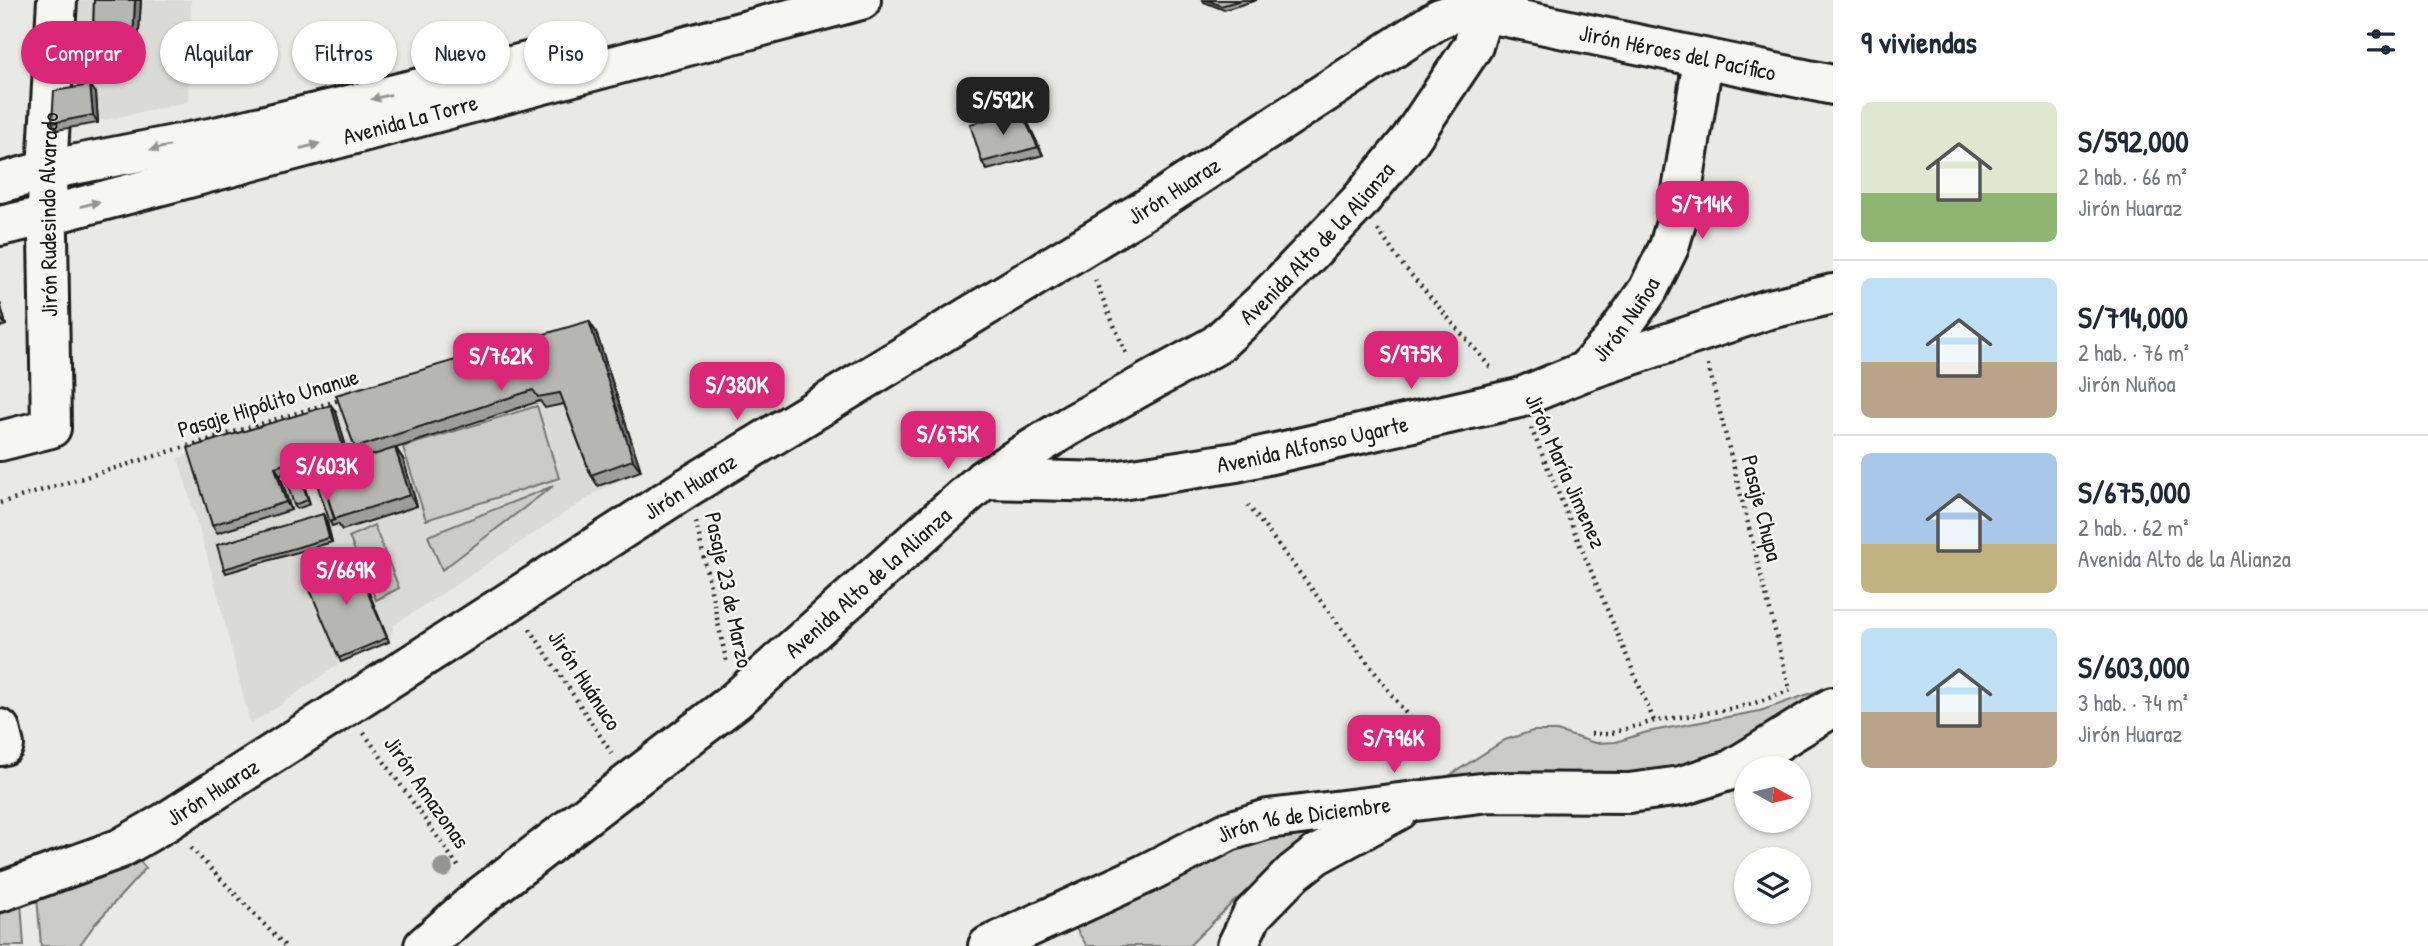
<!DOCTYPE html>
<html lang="es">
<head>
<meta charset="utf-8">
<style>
  body { margin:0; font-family:"Patrick Hand",sans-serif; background:#f2f2f3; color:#1f2937; height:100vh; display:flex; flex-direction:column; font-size:26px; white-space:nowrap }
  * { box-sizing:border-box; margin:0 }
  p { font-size:23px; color:#747a83 }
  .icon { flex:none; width:38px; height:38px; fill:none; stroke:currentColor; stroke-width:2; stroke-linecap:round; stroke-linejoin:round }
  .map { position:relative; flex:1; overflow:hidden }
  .drawer { display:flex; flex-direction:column; background:#fff; width:595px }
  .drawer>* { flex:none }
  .banner { position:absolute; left:21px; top:21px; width:665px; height:63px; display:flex; gap:14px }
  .needle { width:46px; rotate:98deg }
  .fabs { position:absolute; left:1734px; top:756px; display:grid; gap:14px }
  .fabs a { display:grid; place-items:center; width:77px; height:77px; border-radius:50%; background:#fff; box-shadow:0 2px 5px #0004; font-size:35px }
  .price { position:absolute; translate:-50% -60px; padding:0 16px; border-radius:14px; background:#db2777; color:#fff; font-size:23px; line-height:46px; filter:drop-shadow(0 2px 4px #0008) }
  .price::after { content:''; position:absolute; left:50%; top:42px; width:21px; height:16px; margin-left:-10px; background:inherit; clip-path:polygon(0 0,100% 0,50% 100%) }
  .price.on { background:#222; color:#fff }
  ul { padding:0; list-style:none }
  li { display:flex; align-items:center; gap:21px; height:175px; padding:0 28px }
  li+li { border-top:2px solid #e0e1e3 }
  li span { display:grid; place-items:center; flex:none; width:196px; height:140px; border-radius:10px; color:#555 }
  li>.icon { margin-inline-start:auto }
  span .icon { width:84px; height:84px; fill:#fffc; stroke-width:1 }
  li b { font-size:30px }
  h2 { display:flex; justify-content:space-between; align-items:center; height:84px; padding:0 28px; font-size:30px }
  .pill { padding:0 24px; border-radius:32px; background:#fff; box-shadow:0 2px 5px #0004; font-size:24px; line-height:63px }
  .pill.on { background:#db2777; color:#fff }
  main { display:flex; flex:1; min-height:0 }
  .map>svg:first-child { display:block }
</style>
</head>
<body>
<main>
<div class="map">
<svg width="1833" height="946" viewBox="0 0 1833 946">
  <rect width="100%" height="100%" fill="#e9e9e5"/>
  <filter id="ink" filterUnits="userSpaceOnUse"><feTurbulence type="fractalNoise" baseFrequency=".0143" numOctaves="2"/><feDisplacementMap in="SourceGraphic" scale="14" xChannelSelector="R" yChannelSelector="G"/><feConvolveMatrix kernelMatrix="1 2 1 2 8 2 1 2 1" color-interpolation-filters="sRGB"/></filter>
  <g filter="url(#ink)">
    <path fill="#dadad6" d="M66,0h125l-3,102 -131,28z
      M596,332l45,139 -44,21 -203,133 -5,17 -48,20 -68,48 -23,13 -36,-143 -36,-122 166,-52z"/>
    <path fill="#cbcbc7" stroke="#747472" stroke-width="2" d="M537,406l22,72 -133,42 -23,-73z
      M553,486l-111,84 -14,-34z
      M374,525l25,63 -23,12 -27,-63z
      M1833,687v8l-115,63 -63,15 -225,15 75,-48 28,-9h24l38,12 21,-1 31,-10 113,-21 60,-21z
      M1338,822l-105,80 -44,44h-102l-14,-22 172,-86z
      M136,857l10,11 -51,56 -16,22h-38l-4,-50z
      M21,902l3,44h-24v-36z"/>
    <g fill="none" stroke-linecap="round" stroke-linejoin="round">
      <defs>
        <g id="minor">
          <path id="s1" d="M1585,371l27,-30 36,-51 21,-43 9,-31 25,-156"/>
          <path id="s2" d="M0,441l51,-13 -4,-258 10,-170"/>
          <path id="s3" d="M984,479l124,3 128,-20 283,-64 66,-27 181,-61 67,-16"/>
          <path d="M0,729l4,16 -4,1"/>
          <path id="s4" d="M0,892l119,-43 47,-27 522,-335 466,-283 286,-186 19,-6h24l350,73"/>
          <path id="s5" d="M424,946l56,-49 255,-196 249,-222 85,-53 147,-81 48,-44 95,-99 51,-62 63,-94 10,-34v-12"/>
          <path id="s6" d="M988,946l157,-72 84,-43 39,-12 221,-27 140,1 52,-7 50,-16 102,-63"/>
          <path d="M1237,946l15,-31 41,-42 23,-18 83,-45"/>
        </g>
        <g id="major">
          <path d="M0,183l47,-13 173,-34 324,-78"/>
          <path id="s7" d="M0,226l49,-11 812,-215"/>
        </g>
      </defs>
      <use href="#minor" stroke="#1c1c1c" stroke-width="44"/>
      <use href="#major" stroke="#1c1c1c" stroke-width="44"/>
      <path stroke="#1c1c1c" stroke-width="4.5" stroke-dasharray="2 5" stroke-linecap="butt" d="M1378,230l23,33 91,106
        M1095,280l32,76
        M1708,365l82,325
        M1531,428l123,293
        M0,503l343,-104
        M1248,505l172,227 -25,36
        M696,522l31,142
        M530,629l82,125
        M364,733l96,136
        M1591,734h17l46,-13 66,-10 32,-7 39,-14
        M191,848l94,98"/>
      <use href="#minor" stroke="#f6f6f2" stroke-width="38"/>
      <use href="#major" stroke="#f6f6f2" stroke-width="38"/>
    </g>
    <circle fill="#959592" cx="443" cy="868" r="10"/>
    <path fill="#9d9d9a" stroke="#1c1c1c" stroke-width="2" d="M94,0h47l-3,47 -40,-1 -5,-7z
      M1203,0h54l-33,10 -20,-8z
      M96,93l2,30 -41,7 -5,-7z
      M1026,119l17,36 -56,15 -5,-8z
      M0,303l6,22 -6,2z
      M589,321l7,11 45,139 -43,15 -7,-11 -27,-71 -19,4 -5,-7 -144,47 7,11 14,47 -75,24 -4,-6 -6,2 -2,-4 -6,-37 38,-27 -7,-10z
      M336,412l12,42 -68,21 11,35 -74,23 -5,-8z
      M302,479l8,25 -13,5 -3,-4z
      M323,514l3,4 6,24 -106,31 -2,-4z
      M355,559l34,83 -48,20 -2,-4z"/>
    <path fill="#7f7f7d" stroke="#1c1c1c" stroke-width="2" d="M135,0h6l-3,47 -5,-7z
      M90,85l6,8 2,30 -5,-8z
      M1021,112l5,7 17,36 -5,-8z
      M0,303l6,22 -6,-7z
      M589,321l7,11 45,139 -8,-11z
      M331,405l5,7 12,42 -5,-7z
      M395,448l8,11 14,47 -7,-11z
      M275,467l5,8 11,35 -5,-8z
      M299,475l3,4 8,25 -2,-4z
      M323,514l3,4 6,24 -3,-4z
      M352,555l3,4 34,83 -2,-4z"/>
    <path fill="#b6b6b3" stroke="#1c1c1c" stroke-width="2" d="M94,0h41l-2,40 -40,-1z
      M1207,0h34l-20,6z
      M90,85l3,30 -41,8 2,-32z
      M1021,112l17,35 -56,15 -12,-38z
      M589,321l44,139 -42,15 -31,-82 -22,4 -5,-7 -178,58 -19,-53z
      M331,405l12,42 -68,20 11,35 -74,23 -24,-77z
      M395,448l15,47 -76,24 -14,-47z
      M299,475l9,25 -14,5 -8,-25z
      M324,485l11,35 -5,2 -12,-35z
      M323,514l6,24 -105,31 -7,-24z
      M352,555l35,83 -48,20 -35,-82z"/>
    <defs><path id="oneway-solid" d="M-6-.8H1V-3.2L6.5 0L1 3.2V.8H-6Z" transform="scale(1.75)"/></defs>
    <g fill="#949492">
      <use href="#oneway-solid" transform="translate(381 97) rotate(166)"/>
      <use href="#oneway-solid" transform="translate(310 146) rotate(-15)"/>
      <use href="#oneway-solid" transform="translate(160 148) rotate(169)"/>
      <use href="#oneway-solid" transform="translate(90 204) rotate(-15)"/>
    </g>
  </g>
  <g text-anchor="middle" stroke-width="5" stroke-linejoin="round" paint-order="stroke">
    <g font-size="23" fill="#1c1c1c" stroke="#f6f6f2">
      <text dy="8" stroke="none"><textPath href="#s4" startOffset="1930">Jirón Héroes del Pacífico</textPath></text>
      <text dy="8" stroke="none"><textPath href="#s7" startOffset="424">Avenida La Torre</textPath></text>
      <text dy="8" stroke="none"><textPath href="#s4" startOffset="1370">Jirón Huaraz</textPath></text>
      <text dy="8" stroke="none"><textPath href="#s2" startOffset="266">Jirón Rudesindo Alvarado</textPath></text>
      <text dy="8" stroke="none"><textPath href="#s5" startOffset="1141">Avenida Alto de la Alianza</textPath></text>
      <text dy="8" stroke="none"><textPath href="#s1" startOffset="66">Jirón Nuñoa</textPath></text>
      <text transform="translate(268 403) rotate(-17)" y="8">Pasaje Hipólito Unanue</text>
      <text dy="8" stroke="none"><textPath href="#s3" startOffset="332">Avenida Alfonso Ugarte</textPath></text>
      <text transform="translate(1566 471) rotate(66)" y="8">Jirón María Jimenez</text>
      <text dy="8" stroke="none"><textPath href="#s4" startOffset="803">Jirón Huaraz</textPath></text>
      <text transform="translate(1762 508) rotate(76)" y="8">Pasaje Chupa</text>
      <text dy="8" stroke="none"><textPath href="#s5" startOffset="574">Avenida Alto de la Alianza</textPath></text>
      <text transform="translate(729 590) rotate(78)" y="8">Pasaje 23 de Marzo</text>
      <text transform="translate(585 680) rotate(57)" y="8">Jirón Huánuco</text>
      <text dy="8" stroke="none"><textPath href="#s4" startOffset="236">Jirón Huaraz</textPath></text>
      <text transform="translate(427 792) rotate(55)" y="8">Jirón Amazonas</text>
      <text dy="8" stroke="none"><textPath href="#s6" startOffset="343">Jirón 16 de Diciembre</textPath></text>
    </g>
  </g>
</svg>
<div class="fabs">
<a><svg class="needle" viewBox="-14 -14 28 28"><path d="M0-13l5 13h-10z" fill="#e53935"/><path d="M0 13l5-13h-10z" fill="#747a83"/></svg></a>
<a><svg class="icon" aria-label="layers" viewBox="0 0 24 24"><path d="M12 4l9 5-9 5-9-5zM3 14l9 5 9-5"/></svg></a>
</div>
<b class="price on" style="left:1003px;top:137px">S/592K</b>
<b class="price" style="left:1702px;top:241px">S/714K</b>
<b class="price" style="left:1411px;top:391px">S/975K</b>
<b class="price" style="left:501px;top:393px">S/762K</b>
<b class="price" style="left:737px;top:422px">S/380K</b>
<b class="price" style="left:948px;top:471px">S/675K</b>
<b class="price" style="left:327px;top:503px">S/603K</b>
<b class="price" style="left:346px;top:607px">S/669K</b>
<b class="price" style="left:1394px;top:775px">S/796K</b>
<div class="banner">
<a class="pill on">Comprar</a>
<a class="pill">Alquilar</a>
<a class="pill">Filtros</a>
<a class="pill">Nuevo</a>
<a class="pill">Piso</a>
</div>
</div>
<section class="drawer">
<h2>9 viviendas<svg class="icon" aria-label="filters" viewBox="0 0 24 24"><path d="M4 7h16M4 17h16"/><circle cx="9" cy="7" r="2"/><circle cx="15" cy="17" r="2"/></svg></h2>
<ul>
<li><span style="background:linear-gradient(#dfe7d0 65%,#8fb573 0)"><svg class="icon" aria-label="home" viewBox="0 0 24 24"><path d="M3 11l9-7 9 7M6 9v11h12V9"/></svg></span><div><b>S/592,000</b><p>2 hab. · 66 m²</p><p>Jirón Huaraz</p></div></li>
<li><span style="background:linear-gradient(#bfe0f5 60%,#b9a48a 0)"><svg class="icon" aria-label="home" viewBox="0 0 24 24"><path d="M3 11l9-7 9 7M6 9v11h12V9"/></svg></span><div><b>S/714,000</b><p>2 hab. · 76 m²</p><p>Jirón Nuñoa</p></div></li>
<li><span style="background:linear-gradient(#a9c7e8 65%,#c2b280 0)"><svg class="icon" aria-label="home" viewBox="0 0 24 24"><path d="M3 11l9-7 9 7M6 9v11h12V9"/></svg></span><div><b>S/675,000</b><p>2 hab. · 62 m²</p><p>Avenida Alto de la Alianza</p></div></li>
<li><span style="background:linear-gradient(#bfe0f5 60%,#b9a48a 0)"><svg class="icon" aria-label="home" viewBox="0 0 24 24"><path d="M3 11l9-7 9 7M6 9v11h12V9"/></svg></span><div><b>S/603,000</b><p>3 hab. · 74 m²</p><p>Jirón Huaraz</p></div></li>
</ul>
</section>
</main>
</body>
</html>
